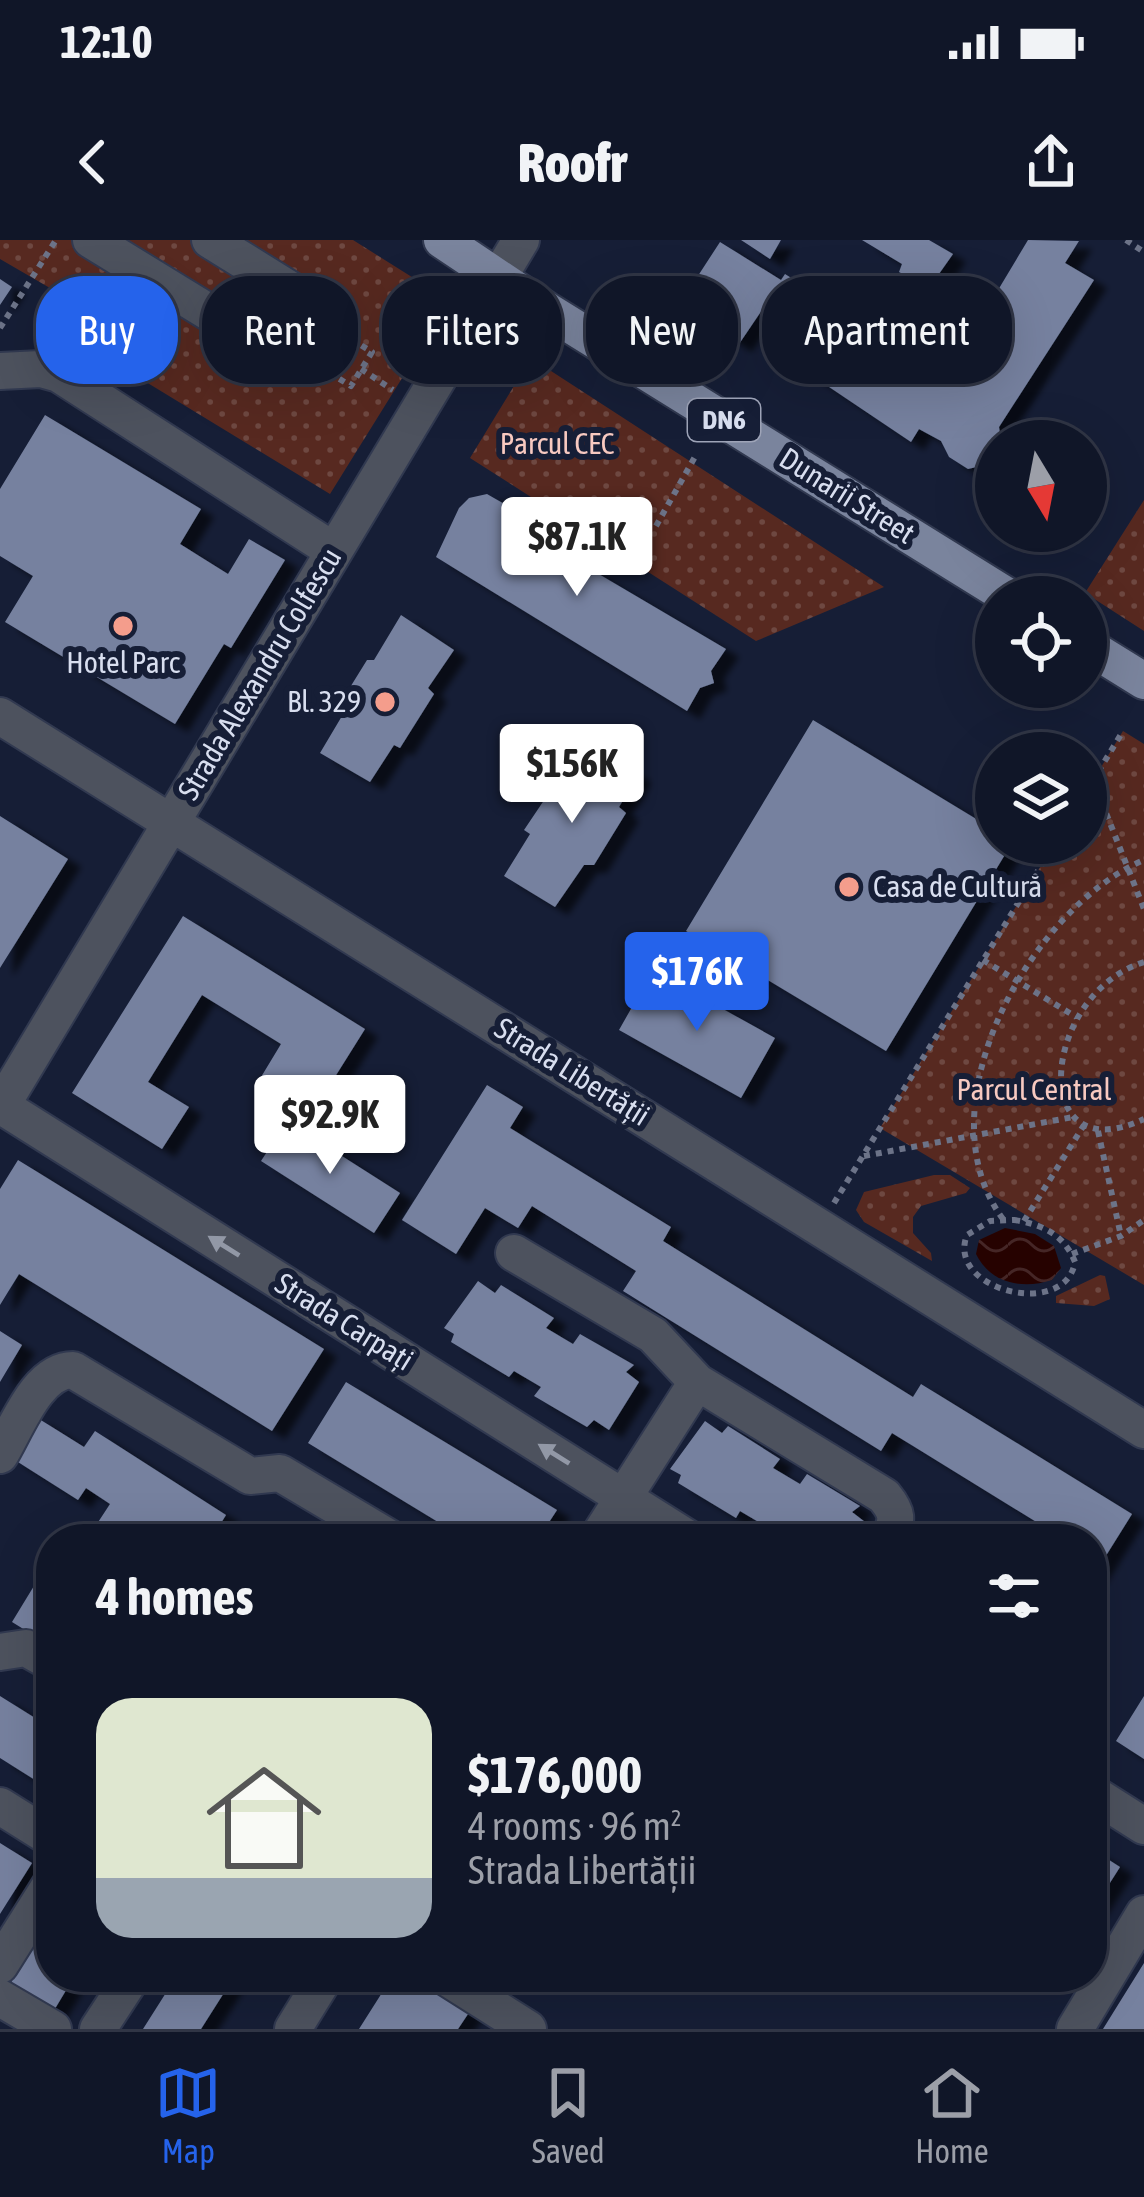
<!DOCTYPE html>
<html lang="en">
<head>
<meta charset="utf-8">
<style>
  body { margin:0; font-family:"Asap Condensed",sans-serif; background:#1e2334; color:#f1f3f6; height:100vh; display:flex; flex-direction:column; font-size:45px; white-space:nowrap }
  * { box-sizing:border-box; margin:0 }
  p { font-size:39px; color:#9c9fa8 }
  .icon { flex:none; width:66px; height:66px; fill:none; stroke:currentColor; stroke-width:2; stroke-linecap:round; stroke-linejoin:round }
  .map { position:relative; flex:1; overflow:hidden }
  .details { position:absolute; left:36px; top:1284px; width:1071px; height:468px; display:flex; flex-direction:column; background:#101628; border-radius:48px; box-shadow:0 12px 48px #0002,0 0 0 3px #303545 }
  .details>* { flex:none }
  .banner { position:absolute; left:36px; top:36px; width:1074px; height:108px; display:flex; gap:24px }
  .needle { width:78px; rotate:170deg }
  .fabs { position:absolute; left:975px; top:180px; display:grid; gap:24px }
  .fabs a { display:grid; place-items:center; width:132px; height:132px; border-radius:50%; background:#101628; box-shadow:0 12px 48px #0002,0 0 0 3px #303545; font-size:60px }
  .price { position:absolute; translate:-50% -102px; padding:0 27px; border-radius:12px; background:#fff; color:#222; font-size:39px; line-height:78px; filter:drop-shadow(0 3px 6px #0008) }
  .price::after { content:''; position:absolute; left:50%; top:72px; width:36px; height:27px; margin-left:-18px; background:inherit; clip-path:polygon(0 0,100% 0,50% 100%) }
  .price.selected { background:#2563eb; color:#fff }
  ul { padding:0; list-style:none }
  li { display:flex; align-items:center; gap:36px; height:300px; padding:0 60px }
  li span { display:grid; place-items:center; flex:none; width:336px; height:240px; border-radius:36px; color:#555 }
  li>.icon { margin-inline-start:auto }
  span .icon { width:144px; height:144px; fill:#fffc; stroke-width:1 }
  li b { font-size:51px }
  h2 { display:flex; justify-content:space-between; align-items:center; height:144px; padding:0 60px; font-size:51px }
  .pill { padding:0 42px; border-radius:48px; background:#101628; box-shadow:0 12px 48px #0002,0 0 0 3px #303545; font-size:42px; line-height:108px }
  .pill.selected { background:#2563eb; color:#fff }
  .status { display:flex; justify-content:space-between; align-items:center; height:84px; padding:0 60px; background:#101628; direction:ltr }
  .status svg { height:33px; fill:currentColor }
  header { display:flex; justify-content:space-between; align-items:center; height:156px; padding:0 60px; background:#101628; font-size:54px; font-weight:800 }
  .menu { display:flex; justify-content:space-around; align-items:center; height:168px; border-top:3px solid #303545; background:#101628; font-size:33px; color:#9c9fa8 }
  .menu a { display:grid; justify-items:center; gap:6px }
  .menu .selected { color:#2563eb }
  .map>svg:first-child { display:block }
</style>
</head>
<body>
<div class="status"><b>12:10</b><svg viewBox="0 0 49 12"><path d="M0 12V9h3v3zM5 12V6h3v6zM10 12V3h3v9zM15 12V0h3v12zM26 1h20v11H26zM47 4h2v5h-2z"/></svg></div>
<header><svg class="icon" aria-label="back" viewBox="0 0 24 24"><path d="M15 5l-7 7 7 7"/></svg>Roofr<svg class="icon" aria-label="share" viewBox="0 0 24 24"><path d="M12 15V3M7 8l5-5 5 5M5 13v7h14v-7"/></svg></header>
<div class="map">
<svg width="1144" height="1789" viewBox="0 0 1144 1789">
  <defs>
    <pattern id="park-dots" width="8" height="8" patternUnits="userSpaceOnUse" patternTransform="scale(3)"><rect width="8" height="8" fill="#572920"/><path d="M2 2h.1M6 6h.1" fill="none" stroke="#6e4841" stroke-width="1.8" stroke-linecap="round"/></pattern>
    <pattern id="water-waves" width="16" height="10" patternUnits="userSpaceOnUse" patternTransform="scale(3)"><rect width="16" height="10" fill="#260200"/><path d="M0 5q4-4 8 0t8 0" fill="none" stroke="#452626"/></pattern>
    <filter id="shadow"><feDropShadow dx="13" dy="8" stdDeviation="3" flood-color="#0009"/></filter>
  </defs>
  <rect width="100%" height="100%" fill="#161e36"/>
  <path fill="url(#park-dots)" d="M0,0h353l97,61 -120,193 -202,-123 -4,-40 -124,-72z
    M531,118l353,229 -128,54 -286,-183z
    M1144,260v131l-59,-38z
    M1123,491l21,13v541l-264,-157 175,-285h31v-51z
    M934,935h16l20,13 -4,5 -45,13 -8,11v16l18,20 1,8 -68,-39 -8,-12 8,-18z
    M1100,1035l5,1 5,23 -16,7 -38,-3v-7z"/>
  <path fill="url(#water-waves)" d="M1005,988l30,6 19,12 7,22 -9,12c-30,10 -62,3 -76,-26l3,-14z"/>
  <path fill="#76819f" filter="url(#shadow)" d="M741,0h40l-11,19z
    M862,0h67l24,14 -24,34 -30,-16 3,-8z
    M1028,0l51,1 -14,22 29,17 -95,147 2,14h-5l-3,22 -25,6 -19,-12 -8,-16 -22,-12 -8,13 -134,-90 13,-23 -28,-19 -23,34 -60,-39 41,-63 61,38 4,-6 162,101z
    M0,39l12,8 -12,18z
    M45,175l156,94 -21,35 48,30 21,-35 36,21 -54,88 -7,-4 -49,80 -170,-102 28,-46 -33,-20v-67z
    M487,254l100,58 -7,11 146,86 -15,22 3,12 -14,5 -13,23 -251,-154 23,-49 10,-10z
    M401,375l53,35 -26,38 6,6 -34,54 -6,-3 -24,37 -50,-29 22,-37 -6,-6 31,-50h7z
    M813,480l183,111v12h16l-126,208 -200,-120z
    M591,503l47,32 -19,32 7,6 -32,52h-10l-29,42 -51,-31 26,-42 -6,-4 37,-55 8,2z
    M0,576l68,43 -68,109z
    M183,676l182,113 -54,86 -53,-33 23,-38 -79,-49 -54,87 41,25 -27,42 -90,-56z
    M653,730l122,68 -34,60 -122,-68z
    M487,845l36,22 -13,21 161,99 -8,14 250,156 8,-13 211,130 -40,64v-39h-28l-172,-106 -11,18 -258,-160 13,-20 -104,-65 -14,22 -33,-20 -29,46 -54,-34z
    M287,881l113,72 -26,40 -113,-72z
    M18,920l306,189 -52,82 -253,-157 -19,31v-116z
    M478,1041l17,12 6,-8 53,33 -8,10 27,16 7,-10 54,31 -8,7 13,10 -30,48 -15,-10 -7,7 -53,-31 7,-9 -27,-16 -5,6 -58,-35 3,-8 -10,-6z
    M0,1091l22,14 -22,37z
    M346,1142l211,128 -19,29h-72l-158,-96z
    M36,1177l48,30 11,-16 131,84 -15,24h-33l-23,-15 -9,15h-59l23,-35 -24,-16 -8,12 -68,-43z
    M705,1181l17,12 6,-7 52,33 -7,9 27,16 7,-10 53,32 -8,6 13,10 -10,17h-90l-4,-2 6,-10 -27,-16 -4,7 -58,-35 3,-8 -11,-6z
    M51,1318v88l-39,-24z
    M0,1456l51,32v62l-51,-32z
    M1144,1456v63l-28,-18z
    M0,1603l32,20 -32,51z
    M1092,1609l28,18 -28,44z
    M51,1677v60h23l-21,35 -46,-23z
    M1144,1723v66h-41z
    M176,1737h58l-33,52h-58z
    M392,1737h24l54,34 -12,18h-99z"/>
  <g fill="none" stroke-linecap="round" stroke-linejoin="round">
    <defs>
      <path id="minor" d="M91,0l194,119 33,-52 -108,-67
        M0,131l41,-2 18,5 275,177
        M0,476l1144,714
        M0,865l689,434
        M0,868l521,-868
        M514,1013l139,82 44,47 187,114c14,17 14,23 5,43
        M0,1215c17,-28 37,-85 73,-85l177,106 30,-3 111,66
        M597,1299l100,-157
        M0,1412l26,-4 25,14
        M1092,1553l52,33
        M0,1566l51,32
        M0,1725l51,-81
        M446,1737l82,52
        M0,1758l53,31
        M98,1789l34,-52
        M293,1789l32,-52
        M1075,1789l69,-115"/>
      <path id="major" d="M442,0l106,71 461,286
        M1086,405l58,36"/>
    </defs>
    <use href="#minor" stroke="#313950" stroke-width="40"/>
    <use href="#major" stroke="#313950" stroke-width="40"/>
    <path stroke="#6c7388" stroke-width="6" stroke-dasharray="6 6" stroke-linecap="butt" d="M1126,0l18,12
      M0,88l56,-88
      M341,93l31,19 -21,34 -31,-19z
      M101,122l32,-56
      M361,129l32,21
      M656,286l40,-71
      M1093,540l51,129
      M1086,552l37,-61
      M983,720l93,57
      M1144,722c-104,33 -117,212 0,157
      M1098,891l23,105
      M864,916l209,-39
      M834,963l221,-360
      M1003,979c-83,-111 27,-311 141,-359
      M1014,980c27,4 50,14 61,42 -10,58 -130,28 -108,-27l23,-14z
      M1024,981l60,-96
      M1072,1014l49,-18 23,-16"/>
    <use href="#minor" stroke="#4d525e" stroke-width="36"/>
    <use href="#major" stroke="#7a849d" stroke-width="36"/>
  </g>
  <defs><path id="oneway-solid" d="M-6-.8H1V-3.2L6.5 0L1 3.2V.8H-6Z" transform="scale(3)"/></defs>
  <g fill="#9298a6">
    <use href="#oneway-solid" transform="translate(224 1006) rotate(-148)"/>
    <use href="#oneway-solid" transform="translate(554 1214) rotate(-148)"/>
  </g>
  <g fill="#f49d8c" stroke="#161e36" stroke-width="4.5">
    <circle cx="123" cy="386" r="12"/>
    <circle cx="385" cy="462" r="12"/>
    <circle cx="849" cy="647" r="12"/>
  </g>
  <g text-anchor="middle" stroke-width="12" stroke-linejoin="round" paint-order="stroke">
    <rect fill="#161e36" stroke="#9ea4b8" stroke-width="3" x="688" y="159" width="72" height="42" rx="9"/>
    <g font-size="27" font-weight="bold" fill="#d8deef">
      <text x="724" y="189">DN6</text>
    </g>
    <g font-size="30" fill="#f7c9c0" stroke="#161e36">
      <text x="557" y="214">Parcul CEC</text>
      <text x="1034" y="860">Parcul Central</text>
    </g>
    <g font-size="30" fill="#d8deef" stroke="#161e36">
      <text transform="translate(847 256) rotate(32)" y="10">Dunarii Street</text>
      <text transform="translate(260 434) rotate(-59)" y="10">Strada Alexandru Colfescu</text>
      <text transform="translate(572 832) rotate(32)" y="10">Strada Libertății</text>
      <text transform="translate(344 1082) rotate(32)" y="10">Strada Carpați</text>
    </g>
    <g font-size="30" fill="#d8deef" stroke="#161e36">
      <text x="123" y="433">Hotel Parc</text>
      <text x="361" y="472" text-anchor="end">Bl. 329</text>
      <text x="873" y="657" text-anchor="start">Casa de Cultură</text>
    </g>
  </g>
</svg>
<div class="fabs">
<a><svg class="needle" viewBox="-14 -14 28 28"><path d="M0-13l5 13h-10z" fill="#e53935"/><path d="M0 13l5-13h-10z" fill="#9c9fa8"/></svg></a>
<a><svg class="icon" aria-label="locate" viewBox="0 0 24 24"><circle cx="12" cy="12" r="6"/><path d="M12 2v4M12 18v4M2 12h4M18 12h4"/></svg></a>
<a><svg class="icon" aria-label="layers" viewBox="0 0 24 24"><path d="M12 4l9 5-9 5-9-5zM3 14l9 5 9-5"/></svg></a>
</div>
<b class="price" style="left:577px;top:359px">$87.1K</b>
<b class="price" style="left:572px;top:586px">$156K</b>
<b class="price selected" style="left:697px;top:794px">$176K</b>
<b class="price" style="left:330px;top:937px">$92.9K</b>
<div class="banner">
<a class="pill selected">Buy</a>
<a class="pill">Rent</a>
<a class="pill">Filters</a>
<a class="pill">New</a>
<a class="pill">Apartment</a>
</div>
<section class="details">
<h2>4 homes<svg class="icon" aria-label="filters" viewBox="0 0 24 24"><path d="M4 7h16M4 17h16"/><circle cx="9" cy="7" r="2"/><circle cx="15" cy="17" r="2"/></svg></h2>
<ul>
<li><span style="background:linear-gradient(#dfe7d0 75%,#9aa5b1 0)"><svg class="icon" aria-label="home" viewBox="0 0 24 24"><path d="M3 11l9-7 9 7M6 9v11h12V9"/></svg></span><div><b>$176,000</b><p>4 rooms · 96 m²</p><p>Strada Libertății</p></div></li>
</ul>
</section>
</div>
<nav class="menu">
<a class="selected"><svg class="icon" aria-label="map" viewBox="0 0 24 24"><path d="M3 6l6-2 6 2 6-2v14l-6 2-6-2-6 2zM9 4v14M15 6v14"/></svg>Map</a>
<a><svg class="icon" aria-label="saved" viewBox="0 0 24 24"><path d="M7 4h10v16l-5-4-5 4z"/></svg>Saved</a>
<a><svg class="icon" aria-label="home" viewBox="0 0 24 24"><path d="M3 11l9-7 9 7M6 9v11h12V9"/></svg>Home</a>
</nav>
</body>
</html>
